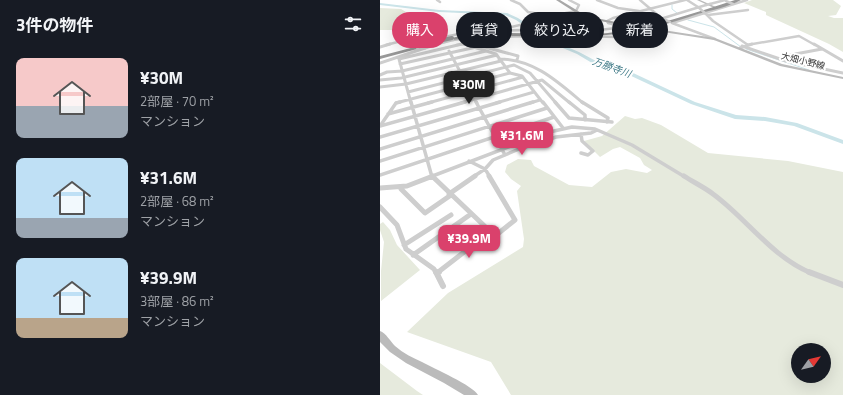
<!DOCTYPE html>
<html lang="ja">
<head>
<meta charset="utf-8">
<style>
  body { margin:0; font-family:"Titillium Web","Noto Sans JP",sans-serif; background:#242831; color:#f1f3f6; height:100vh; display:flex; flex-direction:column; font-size:15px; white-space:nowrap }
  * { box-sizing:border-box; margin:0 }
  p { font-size:13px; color:#9ea1a6 }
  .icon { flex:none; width:22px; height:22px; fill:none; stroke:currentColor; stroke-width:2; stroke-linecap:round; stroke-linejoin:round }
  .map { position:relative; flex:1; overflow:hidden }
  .details { display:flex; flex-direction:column; background:#171b24; width:380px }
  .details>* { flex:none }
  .banner { position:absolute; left:12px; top:12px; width:380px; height:36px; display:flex; gap:8px }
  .needle { width:26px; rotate:56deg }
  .fabs { position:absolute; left:411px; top:343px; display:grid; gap:8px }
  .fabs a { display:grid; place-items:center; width:40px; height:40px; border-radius:50%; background:#171b24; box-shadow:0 4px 16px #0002; font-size:20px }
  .price { position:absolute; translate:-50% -34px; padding:0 9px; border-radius:8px; background:#da416c; color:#fff; font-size:13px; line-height:26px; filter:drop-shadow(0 1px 2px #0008) }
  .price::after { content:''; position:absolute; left:50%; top:24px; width:12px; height:9px; margin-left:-6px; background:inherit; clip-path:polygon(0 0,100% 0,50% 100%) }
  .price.current { background:#222; color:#fff }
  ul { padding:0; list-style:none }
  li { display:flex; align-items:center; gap:12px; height:100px; padding:0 16px }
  li span { display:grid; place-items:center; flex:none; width:112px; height:80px; border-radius:8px; color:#555 }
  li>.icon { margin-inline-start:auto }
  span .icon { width:48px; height:48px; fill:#fffc; stroke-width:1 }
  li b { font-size:17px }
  h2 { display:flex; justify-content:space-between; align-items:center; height:48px; padding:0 16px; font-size:17px }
  .tag { padding:0 14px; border-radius:18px; background:#171b24; box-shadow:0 4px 16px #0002; font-size:14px; line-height:36px }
  .tag.current { background:#da416c; color:#fff }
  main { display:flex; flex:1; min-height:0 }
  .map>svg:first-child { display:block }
</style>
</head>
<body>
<main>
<section class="details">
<h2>3件の物件<svg class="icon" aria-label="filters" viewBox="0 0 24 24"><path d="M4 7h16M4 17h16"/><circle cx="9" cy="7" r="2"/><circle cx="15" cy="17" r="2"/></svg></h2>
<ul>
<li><span style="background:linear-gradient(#f6c9c9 60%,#9aa5b1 0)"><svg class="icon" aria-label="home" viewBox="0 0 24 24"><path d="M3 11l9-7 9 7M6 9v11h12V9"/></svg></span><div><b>¥30M</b><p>2部屋 · 70 m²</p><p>マンション</p></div></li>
<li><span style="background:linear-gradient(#bfe0f5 75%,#9aa5b1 0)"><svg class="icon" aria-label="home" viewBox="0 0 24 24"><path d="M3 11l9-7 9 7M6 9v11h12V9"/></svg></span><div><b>¥31.6M</b><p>2部屋 · 68 m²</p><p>マンション</p></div></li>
<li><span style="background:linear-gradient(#bfe0f5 75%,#b9a48a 0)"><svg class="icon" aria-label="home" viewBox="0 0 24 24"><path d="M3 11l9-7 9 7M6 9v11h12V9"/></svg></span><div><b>¥39.9M</b><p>3部屋 · 86 m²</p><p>マンション</p></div></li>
</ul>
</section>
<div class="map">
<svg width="463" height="395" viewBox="0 0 463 395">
  <rect width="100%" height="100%" fill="#fff"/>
  <path fill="#e6eadd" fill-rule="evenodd" d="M372,0h81l8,6 -5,9 -8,1 6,2h9v34l-14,-8 -63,-29v-3l-22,-9z
    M0,8l21,1 5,3 -9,6 -1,2c11,10 26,8 38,13l3,7 -18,3 -3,-4 4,-4 -26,-5h-14z
    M245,116l10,3 7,-1 19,7 47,28 80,8 55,11v223h-332l-20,-33 -84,-30 41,-39 75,-46 1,-8 -7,-48 4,-5 -10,-7 -6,-7 2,-7 11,-6 13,1 3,6 35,19 23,2 19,-15 15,-3 21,4 5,-3 -8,-5 -4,-7 -20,-11 -7,2 -13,8 -16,-16 18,-5zM418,350h26v26h-26z
    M3,222l7,8 7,15 23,25 -39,31v-30l3,-29 -4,-12v-6z
    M0,363l37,28 6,4h-43z"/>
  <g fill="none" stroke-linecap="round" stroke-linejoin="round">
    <path stroke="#cbe4e9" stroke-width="1" d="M292,5v4l5,4
      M308,20l26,7 27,20
      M366,49l63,21"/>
    <path fill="#cbe4e9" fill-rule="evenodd" d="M0,3l59,7 68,3 11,5 16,11 26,15 19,8 17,9 35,11 64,30 41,13 29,2 32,6 46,17v4l-49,-18 -29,-5 -30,-2 -44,-15 -64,-30 -35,-11 -15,-9 -19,-8 -26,-15 -16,-11 -11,-5 -66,-3 -59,-7z"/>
    <path stroke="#cecece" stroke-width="2.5" d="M57,0l3,2
      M131,0l9,4 8,8 33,6h29
      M217,0l21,8 21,3
      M260,0l20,17
      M307,0l11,7
      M330,4l15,-4
      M325,13l8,8 35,24
      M181,14l15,-3 3,-6 -10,-5
      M251,15l28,4
      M328,15l40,-5
      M227,21l6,-3 72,-18
      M292,23l75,-23
      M292,23l43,16
      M264,24l62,-19
      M127,28l30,-7
      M170,32h32l43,-5 -17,-4 -1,-2
      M202,36l33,1 26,-6h22
      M73,40l25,-3 66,-1
      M6,45l31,-8 13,3 43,-9 56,-1
      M77,45l6,-1 4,1
      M367,45l52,-9 16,9"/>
    <path stroke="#cecece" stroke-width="3" d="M84,44l32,10 14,19 12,3 21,27
      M434,44l29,17
      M362,46l44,15 57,12
      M0,47l10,-3
      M360,48l12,-4
      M69,51l28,52
      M119,59c35,0 59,23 84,44
      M0,63l45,-15
      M20,64l81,-18 37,10 -1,4
      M426,64l-16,-9 32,-6
      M22,71l84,-20
      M0,75l7,-3 16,-1
      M0,80l21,-2 96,-23
      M0,87l26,-3 95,-23
      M28,92l106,-27 16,8 26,30
      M16,103l114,-30
      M31,103l-12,-44 63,-15
      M48,103l95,-26
      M81,103l81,-23 28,23
      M116,103l38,-11
      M150,103l10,-3"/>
    <path stroke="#cecece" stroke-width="3.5" d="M31,102l21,75
      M96,102l29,53
      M163,102l20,26
      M175,102l14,16 43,4
      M189,102l16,13v5
      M202,102l26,16 -1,4
      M8,114l44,-12
      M0,126l85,-24
      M0,126l16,-23 4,-1
      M201,134l1,7 11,10 -5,4 -7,-2
      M0,137l120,-35
      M0,149l153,-47
      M0,161l167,-53
      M89,161l16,8 5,8
      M0,175l174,-58
      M50,177l115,-44 27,-6 23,2 37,16 53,32
      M93,177l12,-8 8,-9 26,-11 37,-12 35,-4 6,-3"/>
    <path stroke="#cecece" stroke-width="5" d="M52,176l63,60 20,-16 -26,-44
      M304,176c9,6 20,11 29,18 33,24 59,63 98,79
      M21,187v2l24,24 26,-18
      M0,188l27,-2 26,-10
      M69,194l26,-18
      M0,207l17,18 9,24 28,20 2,4
      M24,245l47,-30
      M33,255l58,-41
      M57,273l53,-41"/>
    <path stroke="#cecece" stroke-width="6" d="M56,272l7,14
      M429,272l34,13
      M57,273l2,-1"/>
    <path fill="#bbb" fill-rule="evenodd" d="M317,0h3l16,7 -2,1z
      M263,27l72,11 67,26 61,13v2l-63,-13 -66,-26 -70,-11h-1z
      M0,331c6,2 10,10 15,15 8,7 18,12 27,16 11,6 52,24 56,33h-14l-20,-12 -38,-20 -16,-11 -10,-10z"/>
    <path fill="#a9a9a9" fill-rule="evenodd" d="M176,0h4l23,14 8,3 55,11 -2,1 -55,-10 -8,-3z"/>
    <path fill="#989898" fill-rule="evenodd" d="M355,0h6c-13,7 -29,10 -43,14 -30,10 -60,19 -92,21 -51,4 -103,-3 -154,5l-2,-1c8,-4 21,-4 30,-5 42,-3 85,3 128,-1 44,-5 86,-20 127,-33z
      M46,44l2,1v1l-48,13v-3z"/>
    <path stroke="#cecece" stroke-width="2.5" d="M346,1l7,3
      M326,5l4,-1
      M318,7l7,6
      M284,19l6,3
      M36,43l1,2
      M54,45l19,-5"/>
    <path stroke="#cecece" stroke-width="3" d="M36,44l2,5
      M45,48l13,-4"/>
    <path stroke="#989898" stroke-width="4" d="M45,44l27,-6"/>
  </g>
  <g text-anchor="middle" stroke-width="4" stroke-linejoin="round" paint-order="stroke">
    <g font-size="9" fill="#313131" stroke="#fff">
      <text transform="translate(423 61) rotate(14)" y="3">大畑小野線</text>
    </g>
    <g font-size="10" font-style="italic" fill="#417b88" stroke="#fff">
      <text transform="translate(232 67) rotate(20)" y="4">万勝寺川</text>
    </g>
  </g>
</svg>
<div class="fabs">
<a><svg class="needle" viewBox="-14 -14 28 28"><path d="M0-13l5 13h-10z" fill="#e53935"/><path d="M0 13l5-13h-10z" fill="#9ea1a6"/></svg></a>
</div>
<b class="price current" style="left:89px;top:105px">¥30M</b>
<b class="price" style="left:142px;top:156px">¥31.6M</b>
<b class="price" style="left:89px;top:259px">¥39.9M</b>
<div class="banner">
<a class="tag current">購入</a>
<a class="tag">賃貸</a>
<a class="tag">絞り込み</a>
<a class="tag">新着</a>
</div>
</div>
</main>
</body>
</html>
